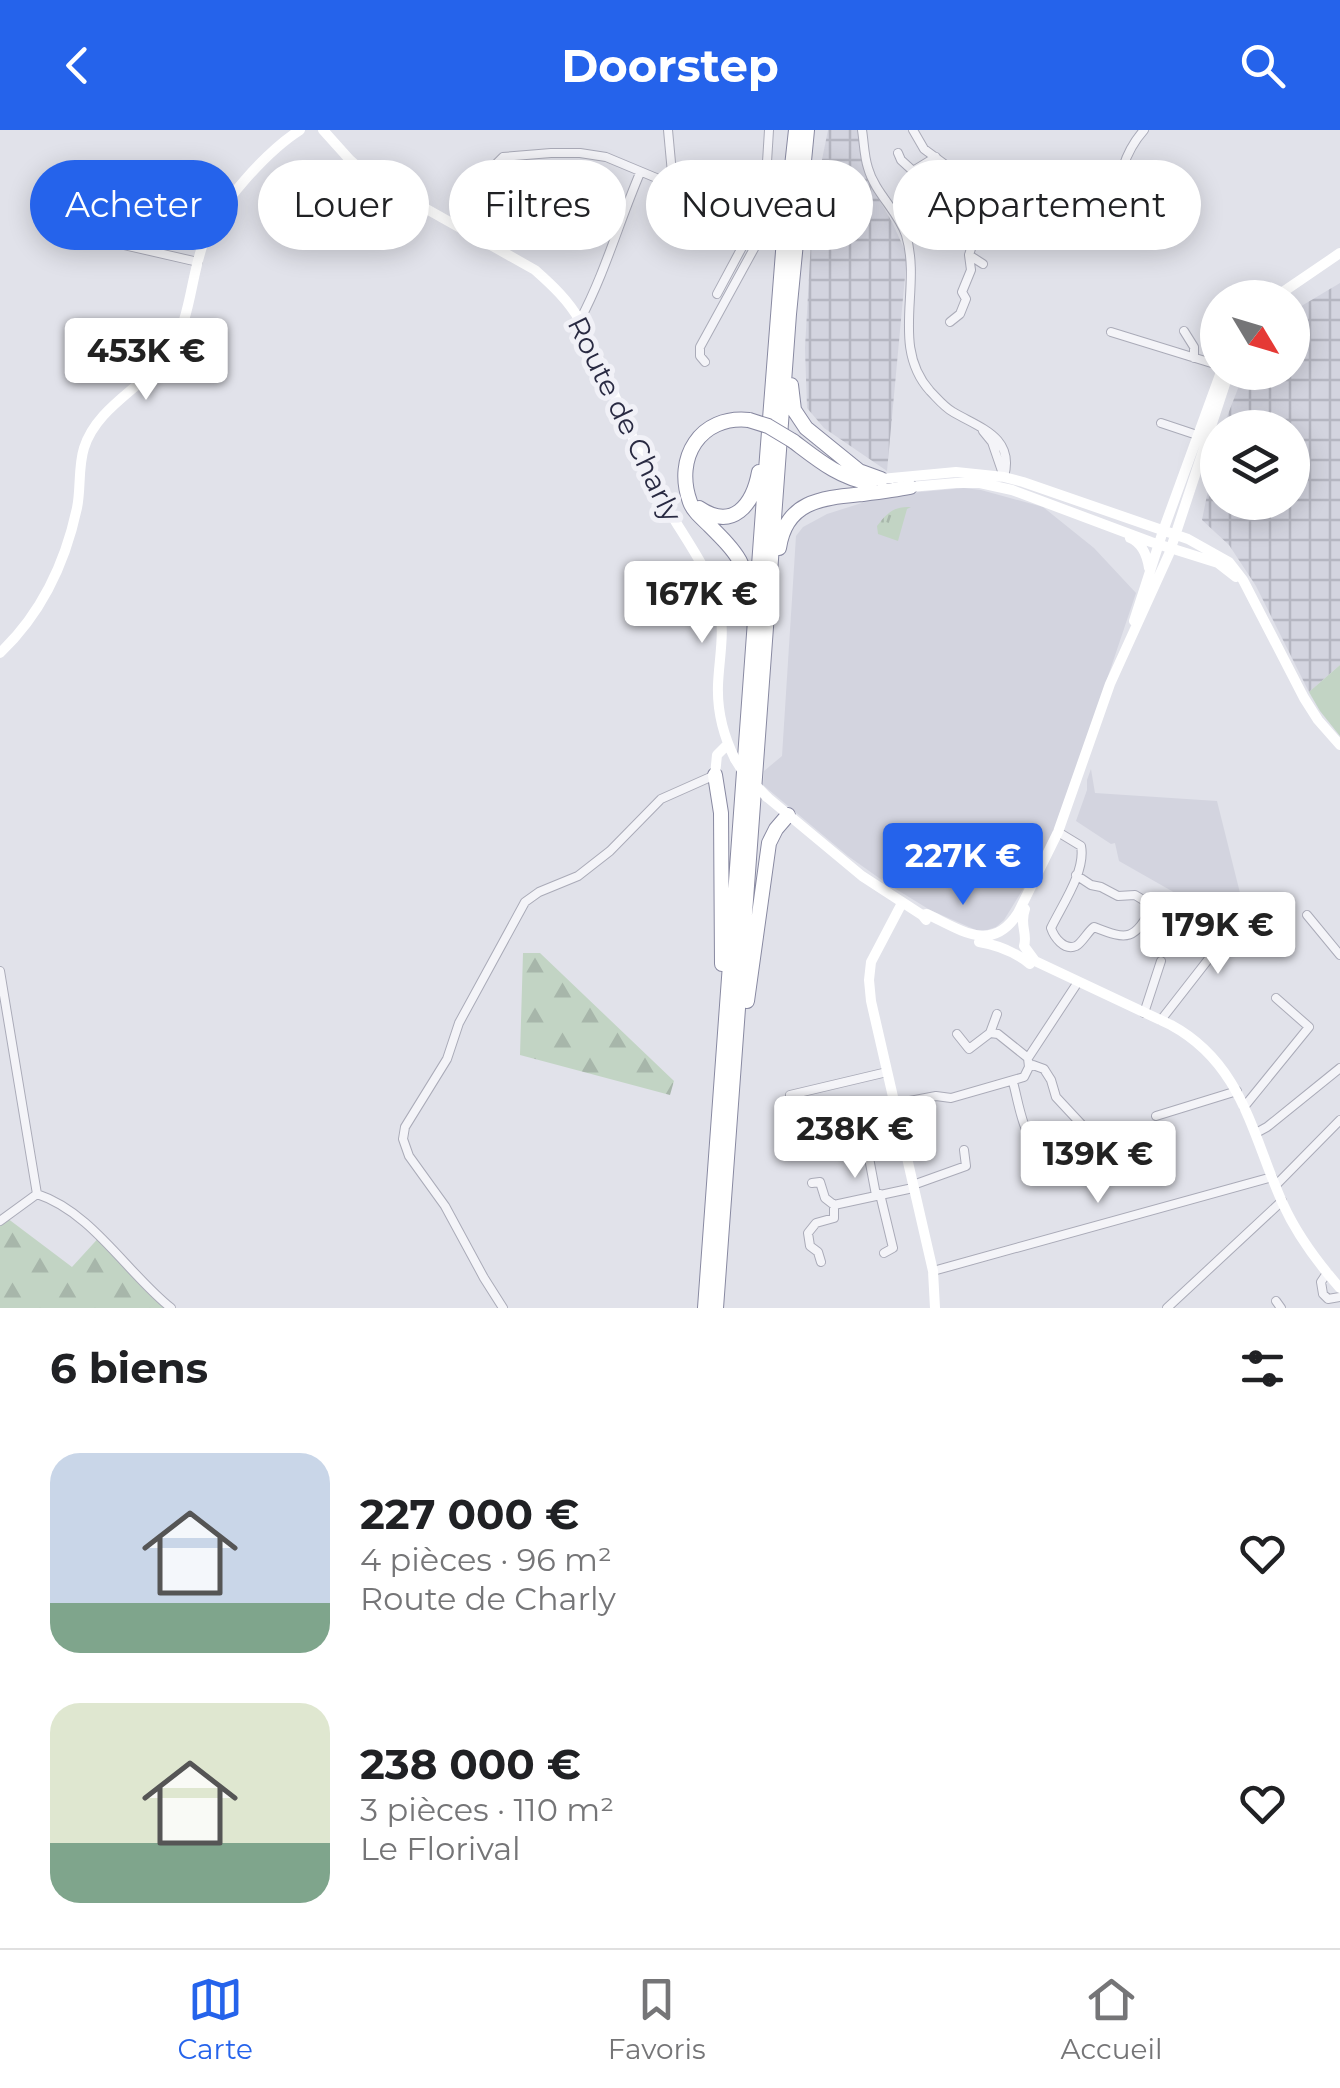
<!DOCTYPE html>
<html lang="fr">
<head>
<meta charset="utf-8">
<style>
  body { margin:0; font-family:Montserrat,sans-serif; background:#f2f2f2; color:#202124; height:100vh; display:flex; flex-direction:column; font-size:38px; white-space:nowrap }
  * { box-sizing:border-box; margin:0 }
  p { font-size:32px; color:#757577 }
  .icon { flex:none; width:55px; height:55px; fill:none; stroke:currentColor; stroke-width:2; stroke-linecap:round; stroke-linejoin:round }
  .map { position:relative; height:1178px; overflow:hidden }
  .side { display:flex; flex-direction:column; background:#fff; flex:1 }
  .side>* { flex:none }
  .guide { position:absolute; left:30px; top:30px; width:1280px; height:90px; display:flex; gap:20px }
  .needle { width:65px; rotate:128deg }
  .tools { position:absolute; left:1200px; top:150px; display:grid; gap:20px }
  .tools a { display:grid; place-items:center; width:110px; height:110px; border-radius:50%; background:#fff; box-shadow:0 5px 25px #0003; font-size:50px }
  .price { position:absolute; translate:-50% -85px; padding:0 22px; border-radius:10px; background:#fff; color:#222; font-size:32px; line-height:65px; filter:drop-shadow(0 2px 5px #0008) }
  .price::after { content:''; position:absolute; left:50%; top:60px; width:30px; height:22px; margin-left:-15px; background:inherit; clip-path:polygon(0 0,100% 0,50% 100%) }
  .price.on { background:#2563eb; color:#fff }
  ul { padding:0; list-style:none }
  li { display:flex; align-items:center; gap:30px; height:250px; padding:0 50px }
  li span { display:grid; place-items:center; flex:none; width:280px; height:200px; border-radius:30px; color:#555 }
  li>.icon { margin-inline-start:auto }
  span .icon { width:120px; height:120px; fill:#fffc; stroke-width:1 }
  li b { font-size:42px }
  h2 { display:flex; justify-content:space-between; align-items:center; height:120px; padding:0 50px; font-size:42px }
  .chip { padding:0 35px; border-radius:45px; background:#fff; box-shadow:0 5px 25px #0003; font-size:35px; line-height:90px }
  .chip.on { background:#2563eb; color:#fff }
  header { display:flex; justify-content:space-between; align-items:center; height:130px; padding:0 50px; background:#2563eb; color:#fff; font-size:45px; font-weight:700 }
  .tabs { display:flex; justify-content:space-around; align-items:center; height:140px; border-top:2px solid #e0e0e0; background:#fff; font-size:28px; color:#757577 }
  .tabs a { display:grid; justify-items:center; gap:5px }
  .tabs .on { color:#2563eb }
  .map>svg:first-child { display:block }
</style>
</head>
<body>
<header><svg class="icon" aria-label="back" viewBox="0 0 24 24"><path d="M15 5l-7 7 7 7"/></svg>Doorstep<svg class="icon" aria-label="search" viewBox="0 0 24 24"><circle cx="10" cy="10" r="6"/><path d="M15 15l6 6"/></svg></header>
<div class="map">
<svg width="1340" height="1178" viewBox="0 0 1340 1178">
  <defs>
    <pattern id="industrial-grid" width="8" height="8" patternUnits="userSpaceOnUse" patternTransform="scale(2.5)"><rect width="8" height="8" fill="#d3d4df"/><path d="M0 4h8M4 0v8" fill="none" stroke="#b5b6c1"/></pattern>
    <pattern id="grass-tufts" width="24" height="20" patternUnits="userSpaceOnUse" patternTransform="scale(2.5)"><rect width="24" height="20" fill="#c2d4c4"/><path d="M3 7l-1-3M5 7V3M7 7l1-3M15 17l-1-3M17 17v-4M19 17l1-3" fill="none" stroke="#a7b6aa"/></pattern>
    <pattern id="forest-firs" width="22" height="20" patternUnits="userSpaceOnUse" patternTransform="scale(2.5)"><rect width="22" height="20" fill="#c2d4c4"/><path d="M5 1l3.5 6h-7zM16 11l3.5 6h-7z" fill="#a7b6aa"/></pattern>
  </defs>
  <rect width="100%" height="100%" fill="#e1e2ea"/>
  <path fill="#d3d4df" d="M964,358l17,2 62,17 51,41 42,45 -83,247 -49,80 -8,7 -9,3h-11l-46,-20 -44,-27 -38,-27 -85,-71 1,-14 18,-15 14,-220 7,-9 24,-13 60,-19z
    M1091,639l4,24 122,8 26,104 -15,18 -109,-62 -4,-18 -4,1 -35,-23 11,-31v-10z"/>
  <path fill="url(#industrial-grid)" d="M828,0h30l7,45 27,47 15,33 -20,216 -63,-43 -17,-20 -2,-60 8,-144z
    M1340,153v382l-31,27 -53,-106 -27,-41 -27,-25 15,-75 1,57h74v-74l-69,-1 21,-54 48,-1 1,-61z"/>
  <path fill="url(#grass-tufts)" d="M911,377l-4,2 -9,32 -20,-7 -1,-8c10,-13 17,-20 34,-19z"/>
  <path fill="url(#forest-firs)" d="M523,823h17l134,128 -4,14 -150,-40z
    M7,1088l65,49 31,-34 34,45 39,30h-176v-84z"/>
  <path fill="#c2d4c4" d="M1340,535v71l-20,-25 -11,-19z"/>
  <g fill="none" stroke-linecap="round" stroke-linejoin="round">
    <defs>
      <path id="street" d="M668,0l5,54
        M862,0c2,12 2,26 6,38 7,25 30,43 38,67 16,53 -16,111 24,156 7,7 14,16 23,21 27,16 62,25 51,65
        M898,23l3,7 12,11
        M916,56l-3,-15 23,-14
        M1125,78c-15,-22 3,-60 19,-78
        M968,79l8,10 -2,20 -5,16 14,9
        M466,100l21,-43 6,-20 10,-10 48,-4h29l26,4 108,45 21,20 10,5 16,-9 3,-8 5,-80
        M905,102l56,-18 7,-5 6,-10 -4,-16 -46,-34 -11,-19
        M102,110l96,22
        M717,164l30,-56
        M580,190c25,-47 39,-98 60,-147
        M950,192l10,-8 6,-15 -4,-7 9,-22 -2,-15
        M1184,201l10,16v11
        M1111,202l107,33
        M705,232l-5,-6v-9l62,-113 1,-10 -2,-6
        M1161,293l39,13
        M983,301l9,11 12,35
        M1058,702l23,14c5,25 -19,59 -30,82 3,9 13,23 25,18 6,-3 12,-15 18,-19 35,14 40,13 59,-21l-18,-11 -17,1 -17,-9 -10,-2 -15,-10
        M1153,776l38,23
        M1307,785l33,40
        M0,841l37,223
        M1144,883l17,-52
        M1161,890l85,-109
        M990,903l8,1 30,24
        M957,904l12,15 21,-16 7,-19
        M1013,952c6,23 9,49 25,67l47,-16 -2,-7 -27,-29 -5,-17 -7,-11 -11,-4 -4,2
        M790,965l97,-23
        M894,974l42,-8 15,2 73,-21 5,-10 -1,-9 50,-76
        M1244,977l65,-80 -33,-29
        M1156,986l81,-25
        M1256,1003l11,-6 73,-59
        M866,1012l10,53
        M812,1053l8,-1 5,16 9,7 79,-17
        M913,1055l53,-19 -2,-16
        M1276,1055l64,-65
        M37,1064c55,18 90,79 134,114
        M880,1064l13,54 -9,5
        M0,1091l37,-27
        M821,1132l-3,-10 -8,-6 -2,-13 8,-10 18,-5v-13
        M933,1141l339,-94
        M1327,1143l-6,9 2,12 5,5 12,-2
        M1276,1171l5,7
        M503,1178l-19,-30 -39,-72 -36,-50 -6,-17 2,-12 42,-68 12,-36 66,-121 14,-10 39,-16 32,-25 51,-52 54,-24
        M1167,1178l115,-107"/>
      <path id="highway" d="M791,255l3,25 12,18 53,43 22,8
        M793,311c24,18 46,37 77,42
        M699,378c34,23 54,-3 60,-36
        M779,418c7,-48 44,-50 84,-54 16,-2 32,-4 47,-7
        M749,475c1,-39 -13,-53 -39,-79 -7,-7 -17,-15 -20,-24 -16,-44 10,-87 59,-82
        M715,645l6,38 1,151
        M747,871l22,-158 7,-14 12,-14
        M705,1178l60,-825 19,-244 12,-109
        M716,1178l73,-994 18,-184"/>
    </defs>
    <use href="#street" stroke="#aaabb8" stroke-width="10"/>
    <use href="#highway" stroke="#8889a1" stroke-width="16"/>
    <use href="#street" stroke="#f4f4f8" stroke-width="8"/>
    <path stroke="#fff" stroke-width="10" d="M323,0l27,30 18,16 167,94c17,15 34,31 45,51 30,56 50,118 80,174 19,36 46,68 58,107 8,27 1,56 0,83 -1,27 5,50 17,74
      M1274,168l66,-45
      M881,349l75,-7 48,5 19,5 165,57 41,23 14,18 61,118 14,22 22,25
      M910,357l46,-4h24l32,7 139,52 67,21 18,14
      M1130,408c12,5 17,17 19,30
      M1134,491l29,-90 58,-159
      M0,523c41,-39 65,-89 77,-145 4,-19 1,-41 7,-60 13,-42 61,-61 85,-96 22,-32 21,-72 34,-108 13,-37 64,-93 97,-114
      M715,645l2,-20 11,-11
      M767,667l95,79 60,39 4,5
      M902,773l-31,59 -2,18 2,21 62,270 2,37
      M922,785l5,-1c34,16 65,40 91,-1l40,-81 52,-148 59,-130 60,-182
      M979,812c19,3 36,10 51,22
      M1024,816l11,15 136,64c72,39 81,111 112,179 14,31 35,59 57,84
      M1024,816c4,-13 -5,-21 1,-37"/>
    <use href="#highway" stroke="#fff" stroke-width="14"/>
    <defs>
      <path id="highway-bridge" d="M749,290l19,6 25,15"/>
    </defs>
    <use href="#highway-bridge" stroke="#8889a1" stroke-width="16" stroke-linecap="butt"/>
    <path stroke="#fff" stroke-width="10" d="M735,629l8,13 24,25"/>
    <use href="#highway-bridge" stroke="#fff" stroke-width="14"/>
  </g>
  <g text-anchor="middle" stroke-width="10" stroke-linejoin="round" paint-order="stroke">
    <g font-size="28" fill="#292a42" stroke="#f1f1f7">
      <text transform="translate(625 289) rotate(64)" y="10">Route de Charly</text>
    </g>
  </g>
</svg>
<div class="tools">
<a><svg class="needle" viewBox="-14 -14 28 28"><path d="M0-13l5 13h-10z" fill="#e53935"/><path d="M0 13l5-13h-10z" fill="#757577"/></svg></a>
<a><svg class="icon" aria-label="layers" viewBox="0 0 24 24"><path d="M12 4l9 5-9 5-9-5zM3 14l9 5 9-5"/></svg></a>
</div>
<b class="price" style="left:146px;top:273px">453K €</b>
<b class="price" style="left:702px;top:516px">167K €</b>
<b class="price on" style="left:963px;top:778px">227K €</b>
<b class="price" style="left:1218px;top:847px">179K €</b>
<b class="price" style="left:855px;top:1051px">238K €</b>
<b class="price" style="left:1098px;top:1076px">139K €</b>
<div class="guide">
<a class="chip on">Acheter</a>
<a class="chip">Louer</a>
<a class="chip">Filtres</a>
<a class="chip">Nouveau</a>
<a class="chip">Appartement</a>
</div>
</div>
<section class="side">
<h2>6 biens<svg class="icon" aria-label="filters" viewBox="0 0 24 24"><path d="M4 7h16M4 17h16"/><circle cx="9" cy="7" r="2"/><circle cx="15" cy="17" r="2"/></svg></h2>
<ul>
<li><span style="background:linear-gradient(#c9d6e8 75%,#7fa58c 0)"><svg class="icon" aria-label="home" viewBox="0 0 24 24"><path d="M3 11l9-7 9 7M6 9v11h12V9"/></svg></span><div><b>227 000 €</b><p>4 pièces · 96 m²</p><p>Route de Charly</p></div><svg class="icon" aria-label="heart" viewBox="0 0 24 24"><path d="M12 20l-8-8c-3-5 5-10 8-4 3-6 11-1 8 4z"/></svg></li>
<li><span style="background:linear-gradient(#dfe7d0 70%,#7fa58c 0)"><svg class="icon" aria-label="home" viewBox="0 0 24 24"><path d="M3 11l9-7 9 7M6 9v11h12V9"/></svg></span><div><b>238 000 €</b><p>3 pièces · 110 m²</p><p>Le Florival</p></div><svg class="icon" aria-label="heart" viewBox="0 0 24 24"><path d="M12 20l-8-8c-3-5 5-10 8-4 3-6 11-1 8 4z"/></svg></li>
</ul>
</section>
<nav class="tabs">
<a class="on"><svg class="icon" aria-label="map" viewBox="0 0 24 24"><path d="M3 6l6-2 6 2 6-2v14l-6 2-6-2-6 2zM9 4v14M15 6v14"/></svg>Carte</a>
<a><svg class="icon" aria-label="saved" viewBox="0 0 24 24"><path d="M7 4h10v16l-5-4-5 4z"/></svg>Favoris</a>
<a><svg class="icon" aria-label="home" viewBox="0 0 24 24"><path d="M3 11l9-7 9 7M6 9v11h12V9"/></svg>Accueil</a>
</nav>
</body>
</html>
